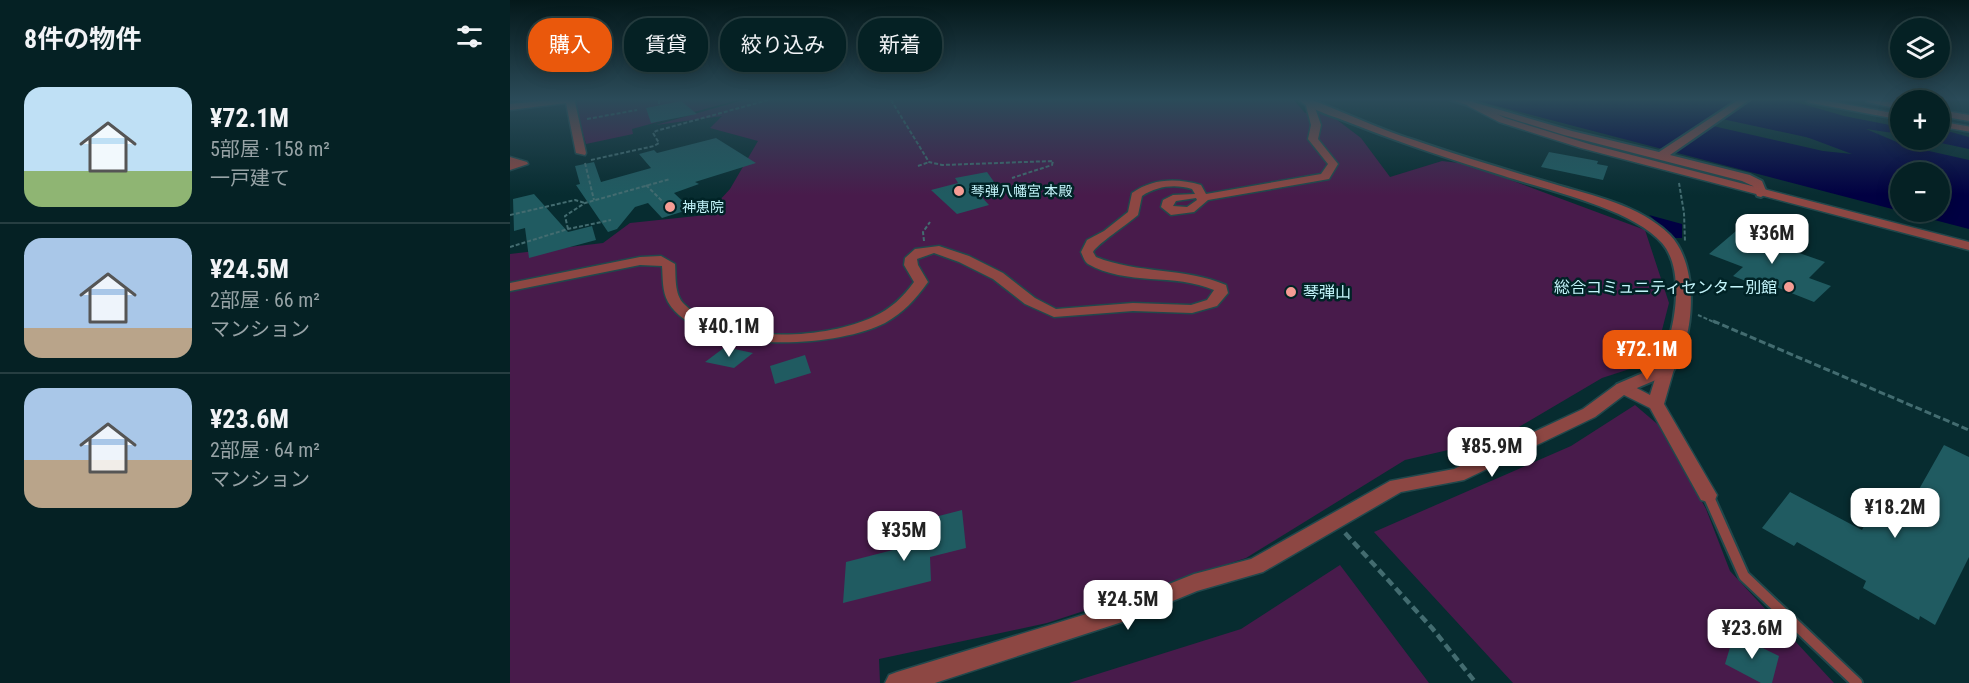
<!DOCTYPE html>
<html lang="ja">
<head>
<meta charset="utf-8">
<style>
  body { margin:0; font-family:"Roboto Condensed","Noto Sans JP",sans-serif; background:#0e292c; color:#f1f3f6; height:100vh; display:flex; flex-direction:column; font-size:22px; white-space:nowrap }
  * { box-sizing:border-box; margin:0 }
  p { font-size:20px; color:#97a3a6 }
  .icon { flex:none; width:33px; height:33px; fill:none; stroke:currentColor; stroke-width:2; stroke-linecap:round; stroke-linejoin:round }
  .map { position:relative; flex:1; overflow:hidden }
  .panel { display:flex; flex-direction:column; background:#052124; width:510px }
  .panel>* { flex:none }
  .guide { position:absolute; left:18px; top:18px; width:570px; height:54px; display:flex; gap:12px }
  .tools { position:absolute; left:1380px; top:18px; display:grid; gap:12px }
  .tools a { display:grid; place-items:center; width:60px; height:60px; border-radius:50%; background:#052124; box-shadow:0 3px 15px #0003,0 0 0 2px #263e41; font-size:30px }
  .price { position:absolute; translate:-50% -51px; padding:0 14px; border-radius:12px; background:#fff; color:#222; font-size:20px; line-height:39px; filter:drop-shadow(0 2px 3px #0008) }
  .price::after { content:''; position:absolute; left:50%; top:36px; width:18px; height:14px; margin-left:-9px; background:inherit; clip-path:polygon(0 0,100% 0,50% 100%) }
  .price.current { background:#ea580c; color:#fff }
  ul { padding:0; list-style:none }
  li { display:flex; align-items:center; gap:18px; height:150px; padding:0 24px }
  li+li { border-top:2px solid #263e41 }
  li span { display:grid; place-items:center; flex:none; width:168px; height:120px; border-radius:18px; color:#555 }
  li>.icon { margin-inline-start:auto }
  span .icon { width:72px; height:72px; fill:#fffc; stroke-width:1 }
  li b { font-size:26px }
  h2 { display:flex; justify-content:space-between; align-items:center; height:72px; padding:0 24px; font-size:26px }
  .chip { padding:0 21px; border-radius:24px; background:#052124; box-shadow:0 3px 15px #0003,0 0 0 2px #263e41; font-size:21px; line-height:54px }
  .chip.current { background:#ea580c; color:#fff }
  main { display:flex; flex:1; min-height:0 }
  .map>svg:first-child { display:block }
</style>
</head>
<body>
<main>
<section class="panel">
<h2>8件の物件<svg class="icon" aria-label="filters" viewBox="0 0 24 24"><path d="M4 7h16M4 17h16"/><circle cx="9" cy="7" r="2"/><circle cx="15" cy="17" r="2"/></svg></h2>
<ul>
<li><span style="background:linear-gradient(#bfe0f5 70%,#8fb573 0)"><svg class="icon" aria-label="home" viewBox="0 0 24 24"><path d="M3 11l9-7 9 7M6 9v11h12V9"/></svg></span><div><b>¥72.1M</b><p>5部屋 · 158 m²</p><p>一戸建て</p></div></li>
<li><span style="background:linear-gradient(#a9c7e8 75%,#b9a48a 0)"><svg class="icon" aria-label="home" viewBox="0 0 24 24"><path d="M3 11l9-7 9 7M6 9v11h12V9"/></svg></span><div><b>¥24.5M</b><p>2部屋 · 66 m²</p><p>マンション</p></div></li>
<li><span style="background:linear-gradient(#a9c7e8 60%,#b9a48a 0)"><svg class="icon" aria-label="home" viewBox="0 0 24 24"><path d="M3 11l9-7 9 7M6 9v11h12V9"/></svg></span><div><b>¥23.6M</b><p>2部屋 · 64 m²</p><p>マンション</p></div></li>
</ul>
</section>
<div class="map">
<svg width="1459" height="683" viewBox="0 0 1459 683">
  <rect width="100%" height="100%" fill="#072c30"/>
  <path fill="#481b4b" d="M74,100h154l-106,29 1,5 -47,10 -12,-43z
    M233,100h551l11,13h23l33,25 29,39 52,-16 26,3 177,66 24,73 -15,58 -52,17 -102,60 -95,22 -159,98 -199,65 -168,36 1,24h-370v-429l93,-11 27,-20 76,-8 24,-26 28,-48 -48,-13 12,-12 -66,9z
    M1125,405l27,23 44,81 24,62 104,112h-321l-139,-151 197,-86z
    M830,565l89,118h-360l172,-54z"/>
  <path fill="#010042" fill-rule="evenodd" d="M964,100h315l55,16 56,11v7l-34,-5 57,24 17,10 29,11v55zM1222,113l35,9 85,32 -29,-3 -110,-25zM1390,172h40v40h-40z
    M1430,129l29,8v12l-42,-9h13z
    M1139,215l33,9v14h-7z"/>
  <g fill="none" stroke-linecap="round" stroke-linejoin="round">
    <path fill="#010042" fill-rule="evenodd" d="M1142,100h36l127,27 8,1 3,5 -3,5 -8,1 -153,-33 -7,-2z
      M1379,142l80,18v14l-88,-20 -3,-5 3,-5z"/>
  </g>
  <path fill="#205b61" d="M171,101l16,13 -46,9 -5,-15z
    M206,138l40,25 -61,19 4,2 -25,9 17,16 -29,9 -14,-15 -13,4 -18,22 -9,3 -32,-47 4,-1 -5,-18 19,-4 7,20 50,-14 -12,-14 15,-4 3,3z
    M1039,152l49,9 -1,3 11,2 -5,14 -62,-13z
    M477,172l10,14 -3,1 2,1 -18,5 11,12 -32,9 -26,-24 27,-7 -3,-5z
    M24,194l34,38 24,-6 4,14 -67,18 -4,-30 -11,3 -1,-32z
    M1226,231l89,31 -16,16 22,8 -17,16 -58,-23 -5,4 -18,-7 10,-9 -34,-13z
    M215,347l28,6 -19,15 -29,-6z
    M295,355l6,18 -36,11 -5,-18z
    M1434,445l25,12v100l-34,68 -15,-9 -1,4 -56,-32 3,-7 -69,-39 -3,4 -32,-18 28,-36 72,38 19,-37 28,14z
    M452,510l4,38 -36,9 1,24 -88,22 3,-41 86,-22 -1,-22z
    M1224,634l45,22 -7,27h-11l-36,-19z"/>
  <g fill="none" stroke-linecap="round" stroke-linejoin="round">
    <defs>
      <path id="service-far1" d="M1299,100l91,17
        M1430,124l29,5"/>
      <path id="service" d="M1198,495l36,81 113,107"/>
      <path id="minor" d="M41,100h25l-1,2 11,51 -1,2 -9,-2 -10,-50 -56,7v-6z
        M797,100l6,2 8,23 -3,14 20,25 -9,15 -121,21 -14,12 -23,3 -10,-8 2,-7 10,-5 22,-1 -3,-5c-17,-5 -35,-3 -50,7l-4,19c-10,9 -41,29 -45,37l3,5c42,17 88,10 130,28l2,8 -11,13 -25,7 -59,-2 -79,6 -29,-13 -32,-25 -34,-17 -25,-9 -17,6 1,6 10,17c-13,18 -24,30 -43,41 -48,25 -185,33 -217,-21 -6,-11 -5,-24 -6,-36l-22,-1 -130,26v-8l130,-26 21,-1 14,8c1,12 -1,30 9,40 40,41 140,36 189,13 18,-8 30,-20 41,-35l-10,-17 1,-7 10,-9 24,-3 30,10 34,17 32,25 21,11 77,-6 58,2 16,-5 7,-10c-39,-17 -88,-4 -126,-26 -4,-3 -5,-8 -7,-12l6,-12 17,-9 24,-19 4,-19c21,-15 45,-15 69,-8l5,9 115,-20 7,-10 -20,-25 3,-14 -6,-23zM686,198l1,2 -10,7 -14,-1 3,-5z
        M1356,100l34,3v6l-33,-7z
        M961,101l34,17 84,26 380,98v8l-388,-102 -82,-26 -31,-16 -2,-2z
        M1430,110l29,5v6l-29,-5z
        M0,157l17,5 1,2 -18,6z
        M1156,364l8,5 -10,35 53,91 -2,5 -7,2 -7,-2 -51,-92 -26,-13 -29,22 -131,63 -63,12 -138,80 -66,19 -75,31 -187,61h-50l4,-8 8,-3 222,-68 75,-30 57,-15 139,-78 64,-12 129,-60 34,-25h12l21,11 8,-26z"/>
      <path id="tertiary" d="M789,100h13c34,13 67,29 102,40 46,16 93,30 140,44 39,12 86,21 116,51 30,31 25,103 2,138l-49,21 -6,-2 -3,-4 3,-4 42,-18c15,-31 28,-94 3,-123 -31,-35 -113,-52 -158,-67 -51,-16 -101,-32 -151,-52 -16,-7 -41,-13 -54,-24z
        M941,100h15l106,31 87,21 79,-52h11l-79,55 80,20 12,6 5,12 -6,4 -4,-1 -4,-10 -11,-5 -178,-46z"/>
    </defs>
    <use href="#service-far1" stroke="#21484c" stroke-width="8"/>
    <use href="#service" stroke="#21484c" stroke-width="14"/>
    <use href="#minor" stroke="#21484c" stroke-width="3"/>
    <use href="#tertiary" stroke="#21484c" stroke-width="4"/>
    <path stroke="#436c70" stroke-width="2" stroke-dasharray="4 2" stroke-linecap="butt" d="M149,100v5
      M381,100l38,62 13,3 111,-4 -1,4 -40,13
      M77,119l50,-9
      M81,160l63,-14 5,-3 -6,-10 3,-2 112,-31
      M75,163l9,37
      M408,166l11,-4
      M1169,183l5,30 1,29
      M136,185l16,16
      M0,215l65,-15 10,3
      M58,229l-3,-13 20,-13 85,-24
      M414,241l-1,-9 7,-10
      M0,247l58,-18 43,-9
      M1188,315l18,8"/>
    <path stroke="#436c70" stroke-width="3" stroke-dasharray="7 3" stroke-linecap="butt" d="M1203,321l256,109"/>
    <path stroke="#436c70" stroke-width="4.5" stroke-dasharray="8 4.5" stroke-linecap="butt" d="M835,533l87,95 44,55"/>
    <use href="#service-far1" stroke="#8d4743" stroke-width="5"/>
    <use href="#service" stroke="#8d4743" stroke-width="10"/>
    <use href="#minor" fill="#8d4743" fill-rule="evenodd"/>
    <use href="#tertiary" fill="#8d4743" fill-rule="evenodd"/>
  </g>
  <linearGradient id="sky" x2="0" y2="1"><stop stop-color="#04181a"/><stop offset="0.51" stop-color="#2b4b59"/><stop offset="1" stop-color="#2b4b59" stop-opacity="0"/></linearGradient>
  <rect width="1459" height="195" fill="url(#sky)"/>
  <g fill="#f59c94" stroke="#002326" stroke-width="2">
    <circle cx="449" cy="191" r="6"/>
    <circle cx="160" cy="207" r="6"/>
    <circle cx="1279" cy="287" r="6"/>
    <circle cx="781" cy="292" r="6"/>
  </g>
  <g text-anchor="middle" stroke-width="5" stroke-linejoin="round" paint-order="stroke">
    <g font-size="14" fill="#c3f4fa" stroke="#002326" text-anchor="start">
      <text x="461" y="196">琴弾八幡宮 本殿</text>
      <text x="172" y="212">神恵院</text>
    </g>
    <g font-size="16" fill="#c3f4fa" stroke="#002326" text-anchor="end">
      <text x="1267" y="293">総合コミュニティセンター別館</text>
      <text x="793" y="298" text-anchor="start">琴弾山</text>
    </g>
  </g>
</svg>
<div class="tools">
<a><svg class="icon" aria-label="layers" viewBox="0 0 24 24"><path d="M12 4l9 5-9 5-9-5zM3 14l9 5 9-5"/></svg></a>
<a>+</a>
<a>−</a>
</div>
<b class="price" style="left:1262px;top:265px">¥36M</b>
<b class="price" style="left:219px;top:358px">¥40.1M</b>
<b class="price current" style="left:1137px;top:381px">¥72.1M</b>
<b class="price" style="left:982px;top:478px">¥85.9M</b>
<b class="price" style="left:1385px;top:539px">¥18.2M</b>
<b class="price" style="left:394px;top:562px">¥35M</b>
<b class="price" style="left:618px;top:631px">¥24.5M</b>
<b class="price" style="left:1242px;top:660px">¥23.6M</b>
<div class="guide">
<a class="chip current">購入</a>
<a class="chip">賃貸</a>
<a class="chip">絞り込み</a>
<a class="chip">新着</a>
</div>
</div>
</main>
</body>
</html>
